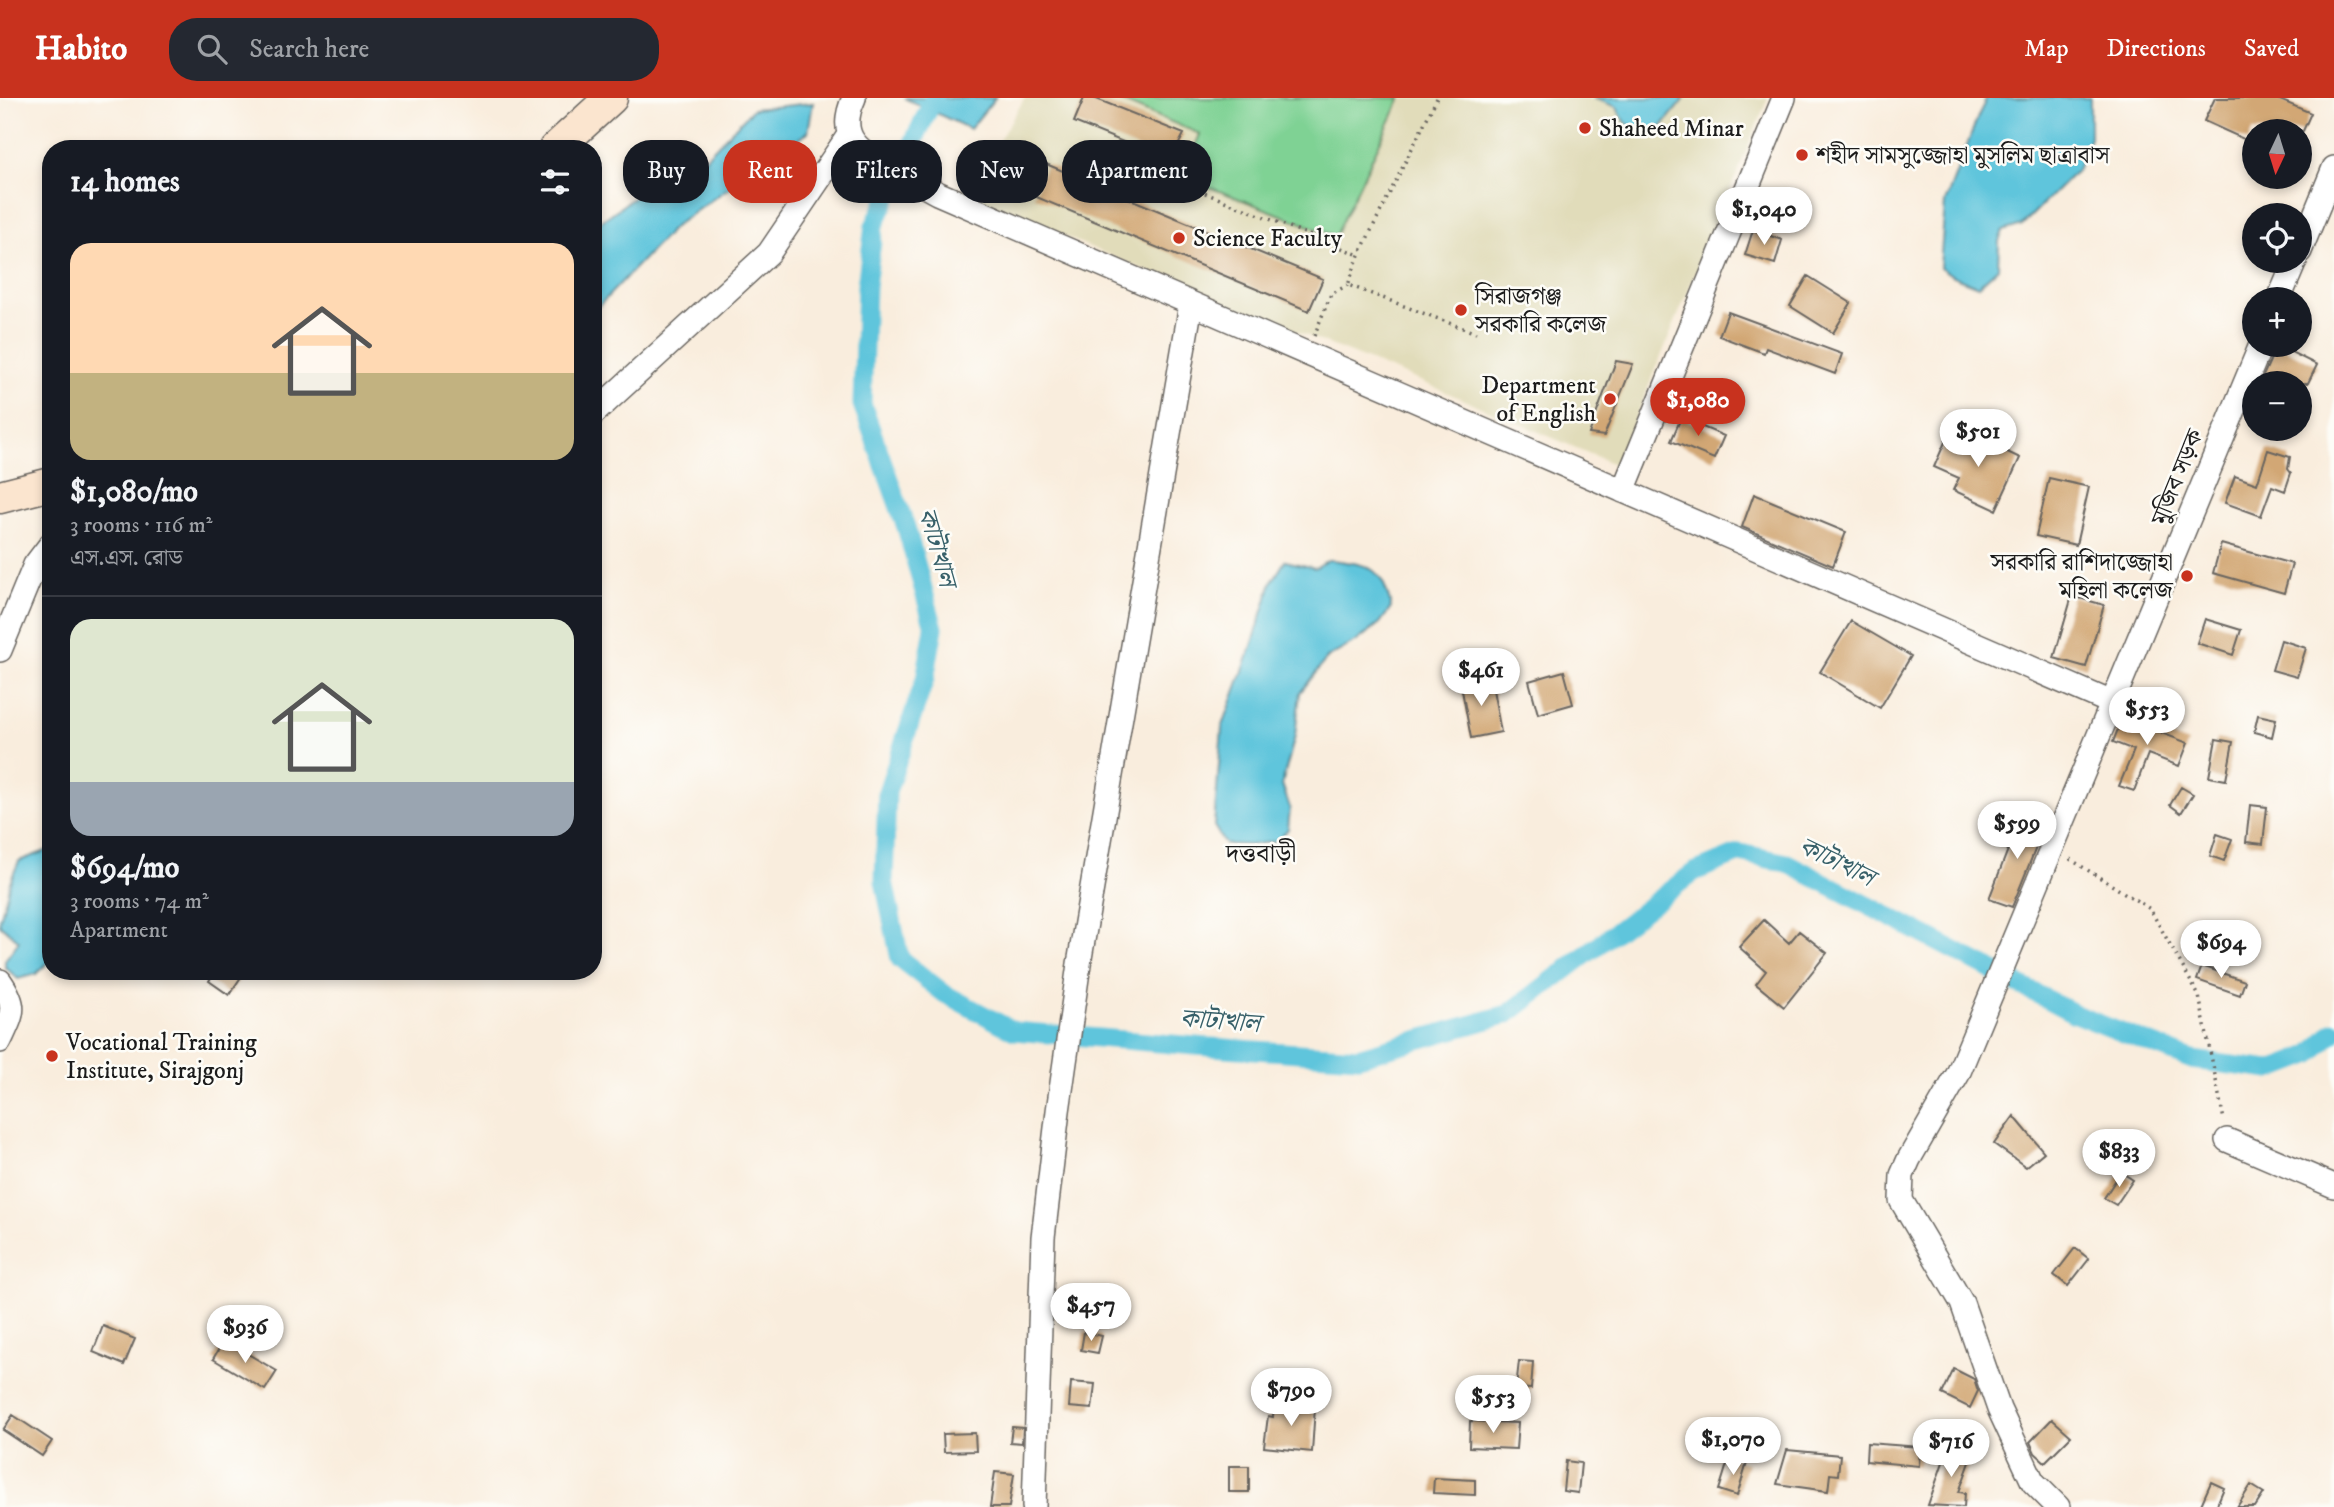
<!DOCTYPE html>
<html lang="en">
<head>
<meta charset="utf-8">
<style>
  body { margin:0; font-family:"IM FELL DW Pica","Noto Serif Bengali",serif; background:#242831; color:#f1f3f6; height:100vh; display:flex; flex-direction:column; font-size:26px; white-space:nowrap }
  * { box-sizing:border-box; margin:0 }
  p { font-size:23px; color:#9ea1a6 }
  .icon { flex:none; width:38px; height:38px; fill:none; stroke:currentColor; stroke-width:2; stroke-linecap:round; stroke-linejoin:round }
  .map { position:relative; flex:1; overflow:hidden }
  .side { position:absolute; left:42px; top:42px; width:560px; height:840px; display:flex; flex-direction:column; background:#171b24; border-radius:28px; box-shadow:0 4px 10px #0003 }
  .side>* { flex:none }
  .guide { position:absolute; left:623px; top:42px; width:665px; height:63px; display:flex; gap:14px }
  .needle { width:46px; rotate:184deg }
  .controls { position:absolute; left:2242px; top:21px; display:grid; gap:14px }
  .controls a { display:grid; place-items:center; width:70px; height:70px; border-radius:50%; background:#171b24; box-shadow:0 4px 10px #0003; font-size:35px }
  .price { position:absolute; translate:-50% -60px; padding:0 16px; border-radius:24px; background:#fff; color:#222; font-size:23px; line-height:46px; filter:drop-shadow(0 2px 4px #0008) }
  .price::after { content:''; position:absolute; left:50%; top:42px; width:21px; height:16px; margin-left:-10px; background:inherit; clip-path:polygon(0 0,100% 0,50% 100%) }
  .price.selected { background:#c8321e; color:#fff }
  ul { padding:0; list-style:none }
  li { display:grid; align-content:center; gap:14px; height:371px; padding:0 28px }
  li+li { border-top:2px solid #363941 }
  li span { display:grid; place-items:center; height:217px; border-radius:21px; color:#555 }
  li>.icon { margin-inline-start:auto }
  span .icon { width:126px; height:126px; fill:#fffc; stroke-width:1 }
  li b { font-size:30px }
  h2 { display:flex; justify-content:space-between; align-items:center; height:84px; padding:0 28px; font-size:30px }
  .chip { padding:0 24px; border-radius:28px; background:#171b24; box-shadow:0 4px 10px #0003; font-size:24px; line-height:63px }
  .chip.selected { background:#c8321e; color:#fff }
  header { display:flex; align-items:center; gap:42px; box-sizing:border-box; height:98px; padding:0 35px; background:#c8321e; color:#fff }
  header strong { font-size:33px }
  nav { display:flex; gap:38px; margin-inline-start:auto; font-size:24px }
  .search { width:490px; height:63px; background:#242831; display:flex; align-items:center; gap:18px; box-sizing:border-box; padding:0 24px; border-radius:28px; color:#9ea1a6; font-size:26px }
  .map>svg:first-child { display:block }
</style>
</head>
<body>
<header>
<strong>Habito</strong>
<div class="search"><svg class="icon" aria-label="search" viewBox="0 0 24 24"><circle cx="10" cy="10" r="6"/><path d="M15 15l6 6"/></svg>Search here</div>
<nav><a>Map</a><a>Directions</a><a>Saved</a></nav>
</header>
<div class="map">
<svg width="2334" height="1409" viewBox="0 0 2334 1409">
  <rect width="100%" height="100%" fill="#fdfcf7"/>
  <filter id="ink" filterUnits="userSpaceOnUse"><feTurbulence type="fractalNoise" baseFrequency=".0143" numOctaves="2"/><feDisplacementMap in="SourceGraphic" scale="14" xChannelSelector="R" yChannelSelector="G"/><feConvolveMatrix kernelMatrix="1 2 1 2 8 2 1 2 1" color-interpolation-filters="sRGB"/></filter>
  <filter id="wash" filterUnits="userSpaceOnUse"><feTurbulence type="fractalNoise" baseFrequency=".00686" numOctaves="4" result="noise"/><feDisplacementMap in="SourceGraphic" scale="28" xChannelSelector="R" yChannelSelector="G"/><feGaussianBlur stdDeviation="1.57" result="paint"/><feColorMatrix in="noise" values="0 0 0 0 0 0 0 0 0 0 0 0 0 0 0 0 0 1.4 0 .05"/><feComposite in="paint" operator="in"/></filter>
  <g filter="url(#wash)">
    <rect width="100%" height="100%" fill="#f9eddd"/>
    <path fill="#e1dcba" d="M1025,0h743l-152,367 -196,-84 -263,-106 -192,-80z"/>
    <path fill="#7fd294" stroke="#4e7758" stroke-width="2" d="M1114,0h287l-66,138 -152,-59 17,-43z"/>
    <path fill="#5fc5dc" stroke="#3e707c" stroke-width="2" d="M904,0h91l-25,31z
      M1593,0h90l1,1 -21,26 -10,8c-19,-4 -30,-7 -36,-26z
      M1987,0h103v40l-13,32 -55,55 -19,6 -4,10 -1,27 -20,18 -25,-10 -13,-9 5,-64 34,-89z
      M813,5l-5,29 -132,93 -83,87v-85l47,-34 22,1 34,-15 7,-19 50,-51z
      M1328,462c41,4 54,5 63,48l-11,15 -23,18 -30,17 -27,35 -5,43 -13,48 8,24 -2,21 -11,12 -27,4 -25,-1 -11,-18 8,-98 30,-82 20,-64 13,-21 30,7z
      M51,751v111l-15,14 -18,5 -13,-12v-7l14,-19 -19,-16v-5l10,-38 9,-21z"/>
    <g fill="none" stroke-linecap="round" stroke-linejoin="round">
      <path stroke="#5fc5dc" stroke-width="19" d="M934,0l-60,128 -8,60 -4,118 44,123 28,101 -9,51 -38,113 -3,89 16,78 45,35 69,37 182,15 162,11 150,-43 186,-142 46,-19 47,10 288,151 117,46 79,10 39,-15 24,-24"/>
    </g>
    <g id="blocks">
      <path fill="#d2a774" d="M1084,0h10l90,36 -14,27 -96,-39z
        M2215,0h60l36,15 -8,18h-51l-4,10 -44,-20z
        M1046,66l277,115 -14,32 -275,-115z
        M1753,132l29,10 -7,24 -30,-9z
        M1808,178l43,27 -18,30 -43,-27z
        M1728,214l114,42 -7,20 -69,-26 -2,5 -45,-17z
        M2277,247l40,20 -9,18h-48z
        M1616,263l17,3 -29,72 -15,-2z
        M1681,320l43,18 -10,23 -43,-18z
        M1949,335l26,10 3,-5 42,20 -24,52 -43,-20 6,-12 -25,-11z
        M2268,352l22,7 -2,12 3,4 -6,18 -13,-5 -11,30 -36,-13 10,-27 22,8z
        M2049,380l40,9 -13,58 -40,-9z
        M1754,396l92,38 -13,34 -91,-39z
        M2221,446l71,20 -8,29 -71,-20z
        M2072,498l32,9 -18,62 -32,-9z
        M2205,521l36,11 -8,25 -36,-12z
        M1851,523l60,35 -31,52 -60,-36z
        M2281,542l25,8 -9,29 -25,-7z
        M1564,573l9,33 -35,10 -9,-33z
        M1491,581l10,53 -30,6 -10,-53z
        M2149,614l12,5 -5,14 32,12 -9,23 -31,-12 -14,37 -15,-5 15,-36 -21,-8 9,-23 22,8z
        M2258,617l18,4 -4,18 -18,-5z
        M2216,641l17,3 -7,38 -17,-3z
        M2181,689l12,7 -12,19 -11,-8z
        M2250,707l17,2 -4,37 -17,-2z
        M2021,718l24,9 -33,82 -23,-8z
        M2217,736l15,5 -8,22 -14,-5z
        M1764,822l25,23 10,-12 28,22 -43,54 -28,-23 10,-13 -27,-24z
        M2202,868l43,15 -5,14 -43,-15z
        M215,873h30l-16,24 -20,-14z
        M2014,1018l30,36 -18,15 -32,-23z
        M2121,1074l12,8 -17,25 -12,-7z
        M2075,1150l14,11 -21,27 -14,-11z
        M103,1228l32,13 -11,26 -31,-13z
        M1084,1234l18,4 -4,17 -17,-3z
        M224,1242l53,31 -12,19 -52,-31z
        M1519,1263l14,1 -2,27 -15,-1z
        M1954,1271l20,10 4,12 -8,17 -28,-14z
        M1071,1284l24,2 -3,25 -23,-2z
        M1274,1305l41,4 -3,45 -48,-5 4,-31 5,1z
        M13,1317l39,26 -10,15 -39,-26z
        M2052,1321l19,17 -26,26 -10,-9 -5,-11z
        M1470,1323l48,2 -2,26 -47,-2z
        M1012,1329l11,1 -1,15 -12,-1z
        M975,1335l1,18 -32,1 -1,-18z
        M1867,1345l53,4 -1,19 -53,-5z
        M1949,1347l24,9 -14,38 6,1 -1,14 -36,-2z
        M1787,1352l53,5 -2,20 -8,-1 -2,17 -51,-7z
        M1729,1360l18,5 -10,33 -18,-6z
        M1566,1363l15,2 -3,30 -15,-2z
        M1229,1368h20v26h-20z
        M995,1374l19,2 -5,33h-19z
        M1434,1380l41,2v15l-42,-2z
        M2211,1384l13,6 -8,19h-16z
        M2251,1387l13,8 -9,14h-18z"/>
    </g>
  </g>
  <g filter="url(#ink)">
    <use href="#blocks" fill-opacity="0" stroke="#696560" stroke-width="2"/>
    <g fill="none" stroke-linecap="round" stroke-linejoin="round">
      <defs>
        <path id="street" d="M854,0c-19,41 7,54 39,71 15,8 30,16 44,24l1175,510
          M2300,153l34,-83
          M2279,201l16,-38
          M593,316l176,-161 80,-118
          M1623,393l161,-393
          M0,552l35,-85 16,-21
          M0,883c18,26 13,32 0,60
          M2227,1042l107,46
          M1034,1409l9,-270 15,-126 21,-147 112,-660
          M2058,1409l-25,-25 -34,-73 -37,-106 -61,-103 1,-25 7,-16 49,-85 303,-729"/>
        <path id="secondary" d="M555,51l56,-51
          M0,399l51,-13"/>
      </defs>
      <use href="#street" stroke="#696560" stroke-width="26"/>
      <use href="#secondary" stroke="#696560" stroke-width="35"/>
      <path stroke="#696560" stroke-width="3.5" stroke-dasharray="2 5" stroke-linecap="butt" d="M1437,0l-78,157 -11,30 128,48
        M1127,99l11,-31 221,89
        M1314,238l17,-42 17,-9
        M2070,761l80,50 49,87 25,124"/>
      <use href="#street" stroke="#fff" stroke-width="23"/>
      <use href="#secondary" stroke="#fbe5cf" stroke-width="32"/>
    </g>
  </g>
  <g fill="#c8321e" stroke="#fdfcf7" stroke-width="2.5">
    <circle cx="1585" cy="30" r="7"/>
    <circle cx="1802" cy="57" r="7"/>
    <circle cx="1179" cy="140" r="7"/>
    <circle cx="1461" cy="212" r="7"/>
    <circle cx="1610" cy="301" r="7"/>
    <circle cx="2187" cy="478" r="7"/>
    <circle cx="52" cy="958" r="7"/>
  </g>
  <g text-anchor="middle" stroke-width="5" stroke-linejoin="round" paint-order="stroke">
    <g font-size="24" fill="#1c1c1c" stroke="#fdfcf7" text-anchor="start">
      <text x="1599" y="38">Shaheed Minar</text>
      <text x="1816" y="65">শহীদ সামসুজ্জোহা মুসলিম ছাত্রাবাস</text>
      <text x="1193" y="148">Science Faculty</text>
      <text x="1475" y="206">সিরাজগঞ্জ<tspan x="1475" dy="28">সরকারি কলেজ</tspan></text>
      <text x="1596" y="295" text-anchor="end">Department<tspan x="1596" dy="28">of English</tspan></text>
      <text x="2173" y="472" text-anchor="end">সরকারি রাশিদাজ্জোহা<tspan x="2173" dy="28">মহিলা কলেজ</tspan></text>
      <text x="66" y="952">Vocational Training<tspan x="66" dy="28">Institute, Sirajgonj</tspan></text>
    </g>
    <g font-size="24" fill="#1c1c1c" stroke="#fdfcf7">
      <text transform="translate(2177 379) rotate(-68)" y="8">মুজিব সড়ক</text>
    </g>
    <g font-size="26" font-style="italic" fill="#376069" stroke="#fdfcf7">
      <text transform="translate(938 449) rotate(74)" y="9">কাটাখাল</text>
      <text transform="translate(1837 763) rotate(26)" y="9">কাটাখাল</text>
      <text transform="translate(1220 922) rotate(4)" y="9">কাটাখাল</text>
    </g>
    <g font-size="26" fill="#1c1c1c" stroke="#fdfcf7">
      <text x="1261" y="764">দত্তবাড়ী</text>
    </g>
  </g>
</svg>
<div class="controls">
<a><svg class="needle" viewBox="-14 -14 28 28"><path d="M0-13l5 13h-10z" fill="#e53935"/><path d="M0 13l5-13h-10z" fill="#9ea1a6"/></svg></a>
<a><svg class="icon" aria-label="locate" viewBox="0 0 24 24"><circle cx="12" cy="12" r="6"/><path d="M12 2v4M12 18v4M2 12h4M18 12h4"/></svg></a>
<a>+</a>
<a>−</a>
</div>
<b class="price" style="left:1764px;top:149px">$1,040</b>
<b class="price selected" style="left:1698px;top:340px">$1,080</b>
<b class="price" style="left:1978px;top:371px">$501</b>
<b class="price" style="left:1481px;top:610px">$461</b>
<b class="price" style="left:2147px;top:649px">$553</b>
<b class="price" style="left:2017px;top:763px">$599</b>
<b class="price" style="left:2221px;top:882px">$694</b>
<b class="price" style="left:2119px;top:1091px">$833</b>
<b class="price" style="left:1091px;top:1245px">$457</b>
<b class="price" style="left:245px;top:1267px">$936</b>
<b class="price" style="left:1291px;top:1330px">$790</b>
<b class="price" style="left:1493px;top:1337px">$553</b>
<b class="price" style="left:1733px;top:1379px">$1,070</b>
<b class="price" style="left:1951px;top:1381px">$716</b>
<div class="guide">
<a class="chip">Buy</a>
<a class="chip selected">Rent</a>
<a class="chip">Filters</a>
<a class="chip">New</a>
<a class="chip">Apartment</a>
</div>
<section class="side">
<h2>14 homes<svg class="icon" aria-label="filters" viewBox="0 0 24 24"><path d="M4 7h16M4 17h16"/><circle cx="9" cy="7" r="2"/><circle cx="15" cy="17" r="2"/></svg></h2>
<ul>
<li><span style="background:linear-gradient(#ffd9b3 60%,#c2b280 0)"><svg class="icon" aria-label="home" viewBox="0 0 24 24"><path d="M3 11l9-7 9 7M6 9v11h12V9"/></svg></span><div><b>$1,080/mo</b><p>3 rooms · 116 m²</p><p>এস.এস. রোড</p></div></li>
<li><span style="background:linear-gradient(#dfe7d0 75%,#9aa5b1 0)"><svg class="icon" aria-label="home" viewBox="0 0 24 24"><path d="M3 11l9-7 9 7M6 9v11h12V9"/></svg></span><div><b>$694/mo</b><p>3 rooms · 74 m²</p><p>Apartment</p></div></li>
</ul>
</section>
</div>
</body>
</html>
